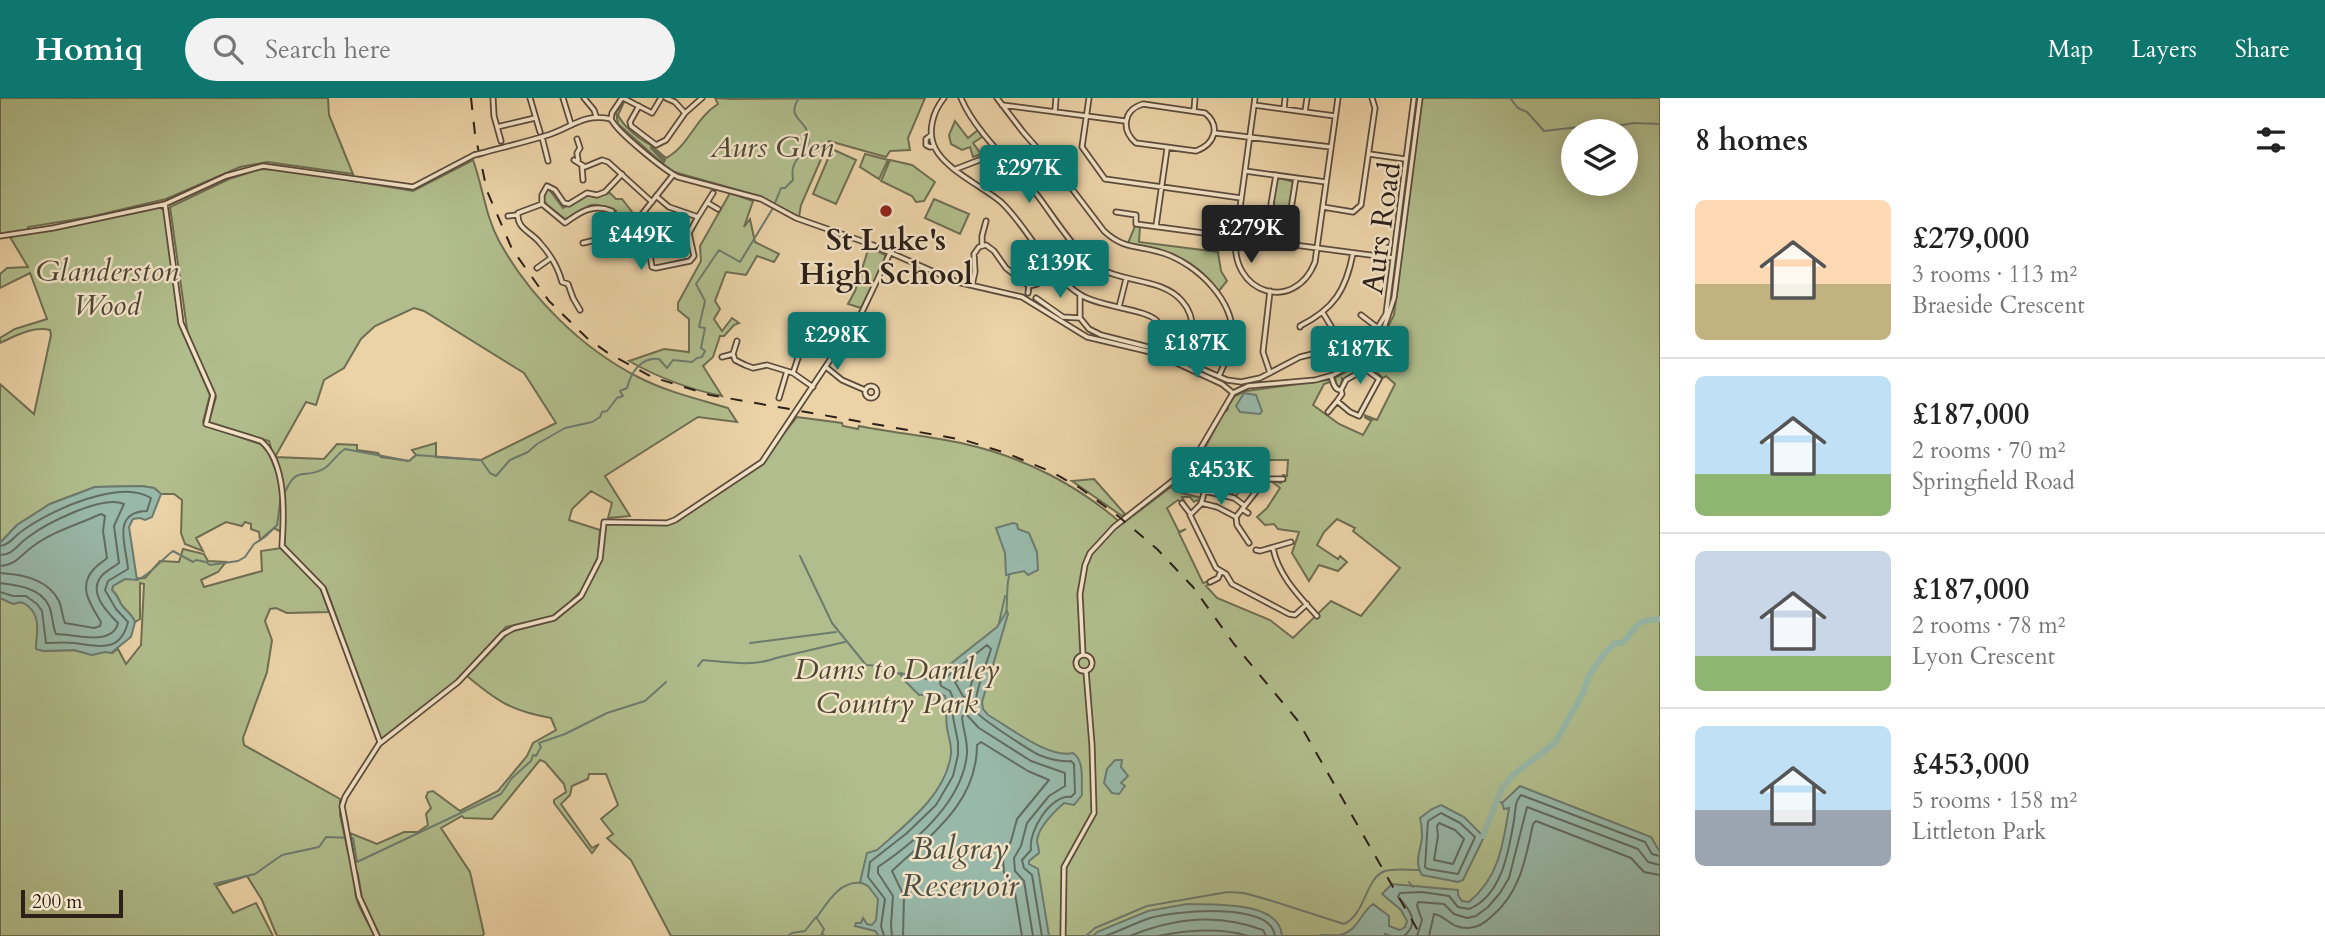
<!DOCTYPE html>
<html lang="en">
<head>
<meta charset="utf-8">
<style>
  body { margin:0; font-family:Cardo,serif; background:#f2f2f2; color:#222; height:100vh; display:flex; flex-direction:column; font-size:26px; white-space:nowrap }
  * { box-sizing:border-box; margin:0 }
  p { font-size:23px; color:#767676 }
  .icon { flex:none; width:38px; height:38px; fill:none; stroke:currentColor; stroke-width:2; stroke-linecap:round; stroke-linejoin:round }
  .map { position:relative; flex:1; overflow:hidden }
  .side { display:flex; flex-direction:column; background:#fff; width:665px }
  .side>* { flex:none }
  .fabs { position:absolute; left:1561px; top:21px; display:grid; gap:14px }
  .fabs a { display:grid; place-items:center; width:77px; height:77px; border-radius:50%; background:#fff; box-shadow:0 4px 18px #0003; font-size:35px }
  .scale { position:absolute; left:21px; bottom:18px; width:102px; box-sizing:border-box; padding-left:7px; border:4px solid #2c2019; border-top:0; font-size:19px; line-height:24px; white-space:nowrap; color:#2c2019; -webkit-text-stroke:5px #f2e2c6; paint-order:stroke }
  .price { position:absolute; translate:-50% -60px; padding:0 16px; border-radius:7px; background:#0f766e; color:#fff; font-size:23px; line-height:46px; filter:drop-shadow(0 2px 4px #0008) }
  .price::after { content:''; position:absolute; left:50%; top:42px; width:21px; height:16px; margin-left:-10px; background:inherit; clip-path:polygon(0 0,100% 0,50% 100%) }
  .price.active { background:#222; color:#fff }
  ul { padding:0; list-style:none }
  li { display:flex; align-items:center; gap:21px; height:175px; padding:0 35px }
  li+li { border-top:2px solid #e0e0e0 }
  li span { display:grid; place-items:center; flex:none; width:196px; height:140px; border-radius:10px; color:#555 }
  li>.icon { margin-inline-start:auto }
  span .icon { width:84px; height:84px; fill:#fffc; stroke-width:1 }
  li b { font-size:30px }
  h2 { display:flex; justify-content:space-between; align-items:center; height:84px; padding:0 35px; font-size:30px }
  header { display:flex; align-items:center; gap:42px; box-sizing:border-box; height:98px; padding:0 35px; background:#0f766e; color:#fff }
  header strong { font-size:33px }
  nav { display:flex; gap:38px; margin-inline-start:auto; font-size:24px }
  .search { width:490px; height:63px; background:#f2f2f2; display:flex; align-items:center; gap:18px; box-sizing:border-box; padding:0 24px; border-radius:38px; color:#767676; font-size:26px }
  main { display:flex; flex:1; min-height:0 }
  .map>svg:first-child { display:block }
</style>
</head>
<body>
<header>
<strong>Homiq</strong>
<div class="search"><svg class="icon" aria-label="search" viewBox="0 0 24 24"><circle cx="10" cy="10" r="6"/><path d="M15 15l6 6"/></svg>Search here</div>
<nav><a>Map</a><a>Layers</a><a>Share</a></nav>
</header>
<main>
<div class="map">
<svg width="1660" height="838" viewBox="0 0 1660 838">
  <rect width="100%" height="100%" fill="#ebd2a7"/>
  <filter id="stains"><feTurbulence type="fractalNoise" baseFrequency=".00286" numOctaves="4"/><feColorMatrix values="0 0 0 0 .2 0 0 0 0 .09 0 0 0 0 .02 0 0 0 .5 -.17"/></filter>
  <radialGradient id="worn" r=".72"><stop offset=".6" stop-color="#630" stop-opacity="0"/><stop offset="1" stop-color="#630" stop-opacity=".3"/></radialGradient>
  <path fill="#b1bd8c" stroke="#6e6e52" stroke-width="2" fill-rule="evenodd" d="M0,0h328l1,17 24,59 -86,-12 -27,5 -74,32 -76,18 -62,10v3l-28,4z
    M715,0l15,1 195,-1 -17,40 2,12 -20,1 -4,6 -57,-16 -28,64 -2,12 -40,-21 -85,-24 -11,-8 2,-4 -13,-14 14,12c23,-12 29,-40 52,-54z
    M1422,0h238v838h-989l-40,-76 -24,-22 6,-4 -12,-15 17,-14 -12,-31h-17l-1,5 -16,7 -2,9 -9,9 31,44 7,-4 -7,9 -38,-50v-3l12,-8 -2,-8 -19,-22 -5,-2 -48,59 -28,-1 -2,-2 -21,12 29,44 14,62 -2,2h-102l-18,-38 -4,-23c-11,19 9,44 17,61h-98l-15,-36 -15,-24 -31,10 17,27 23,-10 17,33h-273v-338l13,6c23,-9 28,23 23,39l7,8 31,-1 18,5 13,-4 7,2 6,-4 8,15 15,-19 3,-61 -4,-1v36l-5,3c-3,-8 -9,-11 -14,-18 -3,-6 -3,-9 -9,-14l1,-4 12,-7 20,-1 15,-17 19,1 4,-13 21,5 4,7 18,1 -8,10 -17,8 3,7 58,-16 -1,-20 20,-3 39,39 9,25 -42,1 -11,-5 -6,1 -5,12 7,19 -5,32 -24,66 1,7 96,54v16l8,37 5,-2 -3,-17 27,11 27,-12h14l10,-7 -2,-11 5,-6 -5,-11 2,-5 5,-1 27,20 38,-20 29,-35 6,-13 23,-13 -5,-12c-40,-7 -54,-17 -84,-42l42,-44 46,-12 28,-23 18,-36 4,-37 42,-1 18,2 12,-5 81,-54 39,-49 45,6 1,3 15,3 1,-3c35,7 71,10 106,18 58,13 113,41 157,80l49,-37 4,4 26,7 -2,4 -2,-2 -3,2 -4,-5h-8l7,13 -6,-9 -2,1 -3,-2 -11,8 12,24 7,-3 -7,4 24,50 6,-2 1,3 -4,2 11,12 53,22 23,18 38,-37 30,15 39,-48 -47,-37 2,-3 -18,-9 -13,13 -7,13 21,14 2,-3 7,6 -9,9 -19,-6 -10,16 -17,-28 7,-21 -21,-3 -4,-5 -9,1 -8,-8 10,-9 13,-20 -9,-7 10,2 2,-8 4,1 1,-16h-33l-13,24 2,1 -8,11 -4,-1 8,-34 -3,2 -27,-3 -7,8 -6,-5 26,-49 5,-5v-3l7,-10 11,-5 82,-11 2,2 -6,2 -11,21 26,19 24,11 8,-14 -7,-4 10,3 -10,-5 13,5 18,-36 -9,-8 -3,2c-14,-15 -22,-8 -38,2l-3,-2 -1,8h-4l-2,-8c34,-18 42,-28 59,-63zM1573,33h53v53h-53z
    M624,4l-6,13c5,11 22,25 33,30v3l12,13 -1,2 -44,-39 -2,-12z
    M955,23l13,17 10,-8 4,7 -9,6 8,11 -8,3 -3,-10 -8,3 -11,-6 -2,-9z
    M832,51l24,11 -20,44 -23,-10z
    M865,56l23,6 -9,19 -19,-12z
    M473,62c10,27 12,55 26,81 31,56 82,107 139,136 29,15 60,22 90,31l9,14 -39,-5 -93,59 25,40 -22,2 4,-15 -21,-12 -19,18 -3,11 31,10 -2,27 -17,34 -15,15 -15,11 -45,10 -49,53 -76,59 -55,-151 -42,-42 1,-12 -11,-6 -14,12 -1,-8 -8,-3v-5l-6,-2 -3,4 -16,-4 -30,16 7,13 -18,-7 -4,-11 1,-33 -8,-6h-13l-7,-6 -13,-2 -46,1 -45,17 -33,21 -17,18v-159l34,30 17,-79 -1,-5c-17,-4 -35,6 -50,13v-5l15,-9 32,-10 -17,-46 -30,15v-14l7,-6 21,-1 -18,-30 149,-30 6,4 14,113 31,71 -7,27 4,4 56,19 5,6 9,23 1,-2 -9,-31 -60,-19 7,-25 -28,-61 -18,-129 59,-28 32,-10 28,1 124,21zM414,210l10,3 100,62 32,50 -75,37 -45,-3v-14l-24,7 4,5 -7,6 -28,-4 -3,-4 -21,-3v-5l-20,-1 -13,15 -49,-2 31,-55 10,3 8,-25 20,-12 17,-29 14,-13z
    M890,62l22,5 23,17 -11,19 -8,1 -4,-6 -31,-15z
    M1279,80l15,4 -5,27 -12,-1 -4,-4 4,-24z
    M548,90l15,20 22,-12 25,-3 6,6h6l14,18 8,19 -17,-1 -3,-9h-3l-5,-6v-9c-37,-16 -25,3 -51,8l-19,-15 -3,-6z
    M730,95l23,8 -9,26 6,-8 5,23 24,12 -5,8 -17,-6 -11,19 -20,-3 -11,29 5,8 -6,10 8,12 10,-13 7,5 -5,2 -10,11h-4l-7,21 -10,9 19,30c-34,-7 -63,-18 -93,-35l35,-12 25,3v-33l-11,-9v-7l23,-42 -1,-15z
    M934,101l35,15 -9,20 -35,-16z
    M1135,128h5l-1,16 79,10 3,19 6,10 -9,11c-21,-34 -54,-42 -90,-49z
    M1066,142l19,22 -6,10v3l-8,-5 -19,-25h6z
    M869,149l16,8v4l-24,49 -13,-4 7,-13z
    M1094,381l31,35 -3,2 -50,-35z"/>
  <path fill="#98b8a9" stroke="#6d7b6f" stroke-width="2" d="M1244,295l12,2 6,16 -2,3 -20,-2 -4,-6z
    M141,388l13,2 7,6 -9,23 -7,3 -5,-2 -7,1 -4,8 8,53 -12,-1 -12,7 -1,4c5,5 6,8 9,14 4,7 11,10 14,18l-4,15 -20,16 -6,-1 -13,3 -18,-5 -31,1 -7,-2c0,-15 6,-31 -8,-43 -6,-4 -7,-5 -15,-2l-13,-6v-55l17,-18 33,-21 45,-17z
    M1013,425l4,1 1,5 11,4 8,19 1,18 -10,5 -4,-4 -18,4 -1,-22 -9,-25z
    M1007,513l1,3 -26,88 1,7 5,6c23,13 61,44 85,38 12,8 8,28 9,42l-8,10 -10,-2c-9,8 -27,25 -27,39 1,3 2,7 2,11l-10,8v3l9,5 11,67h-170l-4,-5 -20,-5 1,-3h5l2,-5 4,6 5,1 4,-5 2,-21 -10,-13 -8,-4 7,-29 10,-3c29,-26 69,-55 74,-96 1,-10 -3,-17 -4,-27 -2,-11 1,-21 -2,-31l-4,-2 -22,1 -17,-17 -1,-5 29,7 67,-53z
    M1115,662h7l-1,7 7,9 -7,7 4,3 -6,8 -7,-1 -8,-10 3,-14z
    M1520,688l131,51 9,15v84h-269l-6,-2v2h-68c8,-2 15,0 23,-1 18,-4 20,-22 33,-31l16,12v10l11,4 5,-3 2,-6 -6,-11 -19,-16 10,-10 66,6v5l4,6 7,1c30,-25 34,-57 40,-94l-5,1 -2,-6z
    M1441,707l23,12 19,19v3l-20,41 -5,2 -36,-7c-9,-14 0,-26 0,-40 0,-4 -1,-13 -2,-17l12,-9z
    M1187,806c25,1 93,-4 95,32h-189l4,-4 51,-21z"/>
  <g fill="none" stroke-linecap="round" stroke-linejoin="round">
    <path stroke="#626c61" stroke-width="2" d="M0,448c10,-1 14,-10 22,-15 27,-20 98,-53 129,-33l-4,13c-36,1 -21,34 -19,58l-20,12 -3,9 11,19 12,13c-8,32 -30,24 -54,21 -9,-1 -19,0 -28,0l-4,-32 -5,-7 -11,-8h-13l-13,-4
      M0,457c13,0 17,-10 27,-17 18,-14 76,-44 97,-34l-10,22 5,37c-6,5 -15,8 -19,15 -11,16 8,35 18,45 -6,24 -44,11 -62,11 -4,-9 -3,-19 -7,-28 -8,-18 -32,-21 -49,-23
      M0,468c16,-1 20,-10 32,-19 21,-16 45,-22 69,-33l4,2 -2,15 4,27c-4,4 -9,6 -13,11 -17,18 -3,36 7,53l-1,4 -6,2 -29,-5c-3,-7 -3,-15 -6,-22 -11,-22 -37,-27 -59,-28
      M969,573h4l1,4 -6,20 -4,3 -9,-16z
      M1441,715l19,10 15,14 -17,37 -30,-5 -3,-2 3,-46z
      M1439,725l16,7 9,9 -11,25 -19,-4 4,-24 -1,-10z
      M884,838l-3,-10 4,-27 -17,-22 2,-15 37,-29 29,-28 17,-29 5,-21v-13l-5,-25 2,-14 -5,-12 -9,-5 -1,-4 47,-37 4,4c-4,14 -20,51 -14,63 2,6 54,39 62,43 10,4 21,7 32,6l3,3 1,29 -4,4c-20,-3 -43,34 -40,53l-9,10 2,8 8,7 10,61
      M892,838l-1,-11 2,-29 -15,-23v-6c37,-25 84,-65 89,-113 1,-13 -4,-24 -5,-37l3,-4 14,15 52,33 34,12v13l-16,10 -22,27 -6,23 -7,12 1,13 9,10 9,55
      M903,838l1,-40 -12,-25c38,-36 85,-67 85,-126l4,-3 47,29 21,9 -32,39 -6,22 -8,17 1,15 10,14 8,49
      M1105,838c15,-5 30,-13 45,-18 24,-7 121,-17 125,18
      M1130,838c43,-18 89,-23 133,-6l3,6
      M1158,838c30,-6 61,-9 90,0
      M1404,838c16,-13 6,-27 -6,-39l2,-4 22,-1 27,4 9,11 11,2c33,-13 40,-59 45,-89 2,-11 0,-17 7,-25l124,47 7,12 8,2
      M1417,838l5,-16 -5,-14 1,-4 26,2 10,10 13,4 9,-2 12,-9 12,-14 9,-15 18,-71 111,42 10,13 12,3
      M1429,838l5,-22c13,2 15,14 34,14 10,0 17,-5 24,-12 28,-23 34,-58 41,-92l3,-3 95,37 13,14 16,3"/>
    <path stroke="#6d7b6f" stroke-width="2" d="M1510,0l8,10 9,4 17,19 35,-4 21,2 34,-6 26,1
      M285,394c13,-29 20,-11 40,-24 7,-5 12,-14 20,-19l64,12 7,-6 65,5 9,13 6,3 14,-16 18,-8 9,-8 28,-16 27,-6 8,-5 2,-5 5,-1 10,-13 6,-2 -3,-5 7,-3c4,-16 14,-31 32,-29l8,9 6,-8 19,2 5,-4 5,-1 3,-6 -4,-3 4,-20 -6,-1 6,-26 -9,-17 23,-34 21,12 33,-54 8,-20h4l8,-8c0,-5 -2,-9 1,-15 4,-11 16,-16 15,-28 -2,-18 -24,-18 -10,-39
      M800,458l32,67 34,42 15,1 21,9
      M137,482c13,-5 24,-20 36,-29l20,11 3,-2 10,2 4,3 28,-4 7,-4 9,-13 11,-7 12,-12 4,-29
      M1006,515c2,-13 0,-24 3,-37
      M999,525l6,-27
      M750,545l86,-11
      M698,568l5,-6c23,2 51,7 73,-2l69,-16
      M1496,701l6,4
      M1409,784l4,5
      M214,786l41,-10 27,-19 37,-8 7,-10 27,1 4,24 144,-68 11,-16 19,-17 2,-6 3,1 5,-9 -2,-4 26,-9 42,-21 38,-12 21,-19
      M817,819c12,-17 23,-36 44,-34
      M787,838l5,-3 13,-2 11,-14 8,12 -3,7 3,-1
      M1086,838l9,-8 52,-22 81,-14 16,1 25,7 75,24c22,-10 21,-46 41,-53 10,-3 23,-1 34,-1"/>
    <path stroke="#98b8a9" stroke-width="6" d="M1483,738l19,-48 11,-13 42,-32 28,-50 5,-16 15,-22 12,-12h7c18,-16 8,-22 38,-24"/>
    <defs>
      <path id="minor" d="M493,0l1,18 7,25
        M530,0l10,34
        M563,0l8,26
        M584,0l10,12 2,6
        M623,0l29,15 9,-15
        M666,0l9,4 10,11
        M944,0c-11,13 -17,34 -9,50 11,22 47,38 66,54 29,27 47,73 80,93 18,12 66,14 76,26 8,9 1,20 -2,30
        M961,0c13,32 50,66 73,93 17,21 42,64 65,77 25,15 63,10 83,33 16,18 11,41 4,61
        M997,0l26,34 43,49 38,50c20,19 35,14 59,22 34,11 74,49 69,88 -2,12 -8,24 -13,35
        M1089,0l-7,49 23,32 136,19
        M1255,0l-19,139c-7,57 59,77 79,25l23,-164
        M1143,6l62,9c16,13 10,31 -9,38l-60,-8c-15,-13 -13,-33 7,-39z
        M1002,7l123,16
        M1254,7l81,11
        M639,8l-9,16 1,4 25,19 10,-5 19,-27 17,-15
        M1284,11l1,-11
        M1194,12l1,-12
        M1055,13l1,-13
        M1305,14l2,-14
        M611,21c6,13 53,51 67,58l83,22 35,19 77,27 84,37 65,15 65,40 68,16 67,31 11,9
        M611,21l1,-6 10,-15
        M497,29l38,-9
        M1215,35l116,14
        M931,37l-5,4v6l4,2 4,-1
        M542,39l6,24
        M577,41l3,9 -3,5 1,7
        M482,55c22,-6 44,-11 66,-18 25,-8 35,-22 63,-16
        M1369,56l36,5
        M574,62l11,7 17,-7 6,2 44,40
        M582,69l1,13
        M956,71l44,-17
        M1245,73l81,11
        M1276,77l-5,29 3,6 15,1 2,-2 5,-31
        M656,98l13,11 29,10 -9,16 5,23 -4,5 -34,7 -4,-1 -6,-36 -7,-13 34,-43
        M708,105l10,6
        M165,106l16,119 32,72 -7,29 55,17c26,22 23,75 21,105l41,42 57,154
        M542,106l-24,9c-2,16 14,19 22,30 10,11 18,24 22,39l6,2 5,14 7,12
        M1323,109l30,5 8,-7 14,-97 -3,-10
        M1116,114l20,3v9l257,34
        M508,118l9,-1
        M698,119l15,-24
        M1156,128l11,-77
        M0,138l53,-8 112,-24 61,-28 37,-10 150,21 61,-32
        M621,139l-9,-26c-19,-8 -32,1 -47,12l-23,-19v-9l5,-9 8,4 9,13 5,1 18,-11 10,2 8,-3 17,-18
        M663,140l26,-5
        M583,145l17,-4 5,2 41,-5
        M982,147v-9l4,-15
        M537,170l14,-10
        M972,187l3,-13 -1,-18 5,-7 7,-2 8,6 12,17 23,18 -1,7
        M1029,188l8,-2
        M1080,197v23l9,11 12,6 55,14 71,31 14,2 19,-4 40,-21 58,-14 17,-11 11,-18 28,-216
        M1036,200l27,19 17,1
        M1119,209l7,-28
        M1323,215l14,23 3,12
        M1361,217l17,13
        M1300,229v-1c34,-17 46,-36 53,-73
        M1215,242l-4,9 17,7
        M737,243l-4,13 2,6 10,5 8,3 14,-3 26,8 20,14
        M722,259l11,-3
        M826,269l16,13 23,10
        M793,275l5,-15
        M1270,275l-7,-21 7,-61
        M1331,278c2,6 3,14 10,14l5,-10 19,-11 14,10 -20,37 -9,-4 -13,-11 5,-7 -1,-4
        M865 294a6 6 0 1 1 12 0a6 6 0 1 1-12 0Z
        M779,300l8,-27
        M1328,314l9,-11
        M1191,366l17,15 -7,25 -11,11 26,53 10,6 6,10 57,30 6,1 12,-11
        M1201,374l9,-10 26,2
        M1190,377l9,2 3,-4
        M1205,393l29,7 11,8
        M1182,405l7,9
        M1201,405l16,4 19,10
        M1242,411l6,4
        M1249,445l-12,-18 -1,-8 30,-38h17
        M1273,450c5,27 26,48 44,68
        M1256,452l4,1 31,-9
        M1210,484l8,-4 3,-7
        M1076 565a8 8 0 1 1 16 0a8 8 0 1 1-16 0Z
        M1083,557l-3,-61 5,-29 5,-12 24,-26 75,-59 44,-75 15,-7 67,-6 18,-5 26,-14 23,-27 12,-36 26,-200
        M377,838l-18,-39 -17,-91 3,-9 34,-53 79,-62 45,-48 11,-6 40,-10 27,-22 19,-37 4,-37 63,1 8,-3 87,-58 100,-150 28,-59
        M1063,838l1,-69 30,-54 -2,-68 -6,-74"/>
    </defs>
    <use href="#minor" stroke="#5c4c3c" stroke-width="7"/>
    <use href="#minor" stroke="#f2e2c6" stroke-width="3.5"/>
    <path stroke="#2c2019" stroke-width="2" stroke-dasharray="12 12" stroke-linecap="butt" d="M471,0l4,36 12,57 25,58 37,52 38,37 21,15 44,24 58,18 254,45 42,13 46,19 28,16 38,28 39,33 36,38 41,57 64,77 123,215"/>
    <defs>
      <path id="minor-bridge" d="M474,57l8,-2"/>
    </defs>
    <use href="#minor-bridge" stroke="#5c4c3c" stroke-width="7" stroke-linecap="butt"/>
    <use href="#minor-bridge" stroke="#f2e2c6" stroke-width="3.5"/>
  </g>
  <circle fill="#8f2418" stroke="#f2e2c6" stroke-width="2.5" cx="886" cy="113" r="7"/>
  <g text-anchor="middle" stroke-width="5" stroke-linejoin="round" paint-order="stroke">
    <g font-size="30" font-style="italic" fill="#4d4736" stroke="#f2e2c6">
      <text x="772" y="59">Aurs Glen</text>
      <text x="107" y="183">Glanderston<tspan x="107" dy="34">Wood</tspan></text>
      <text x="897" y="581">Dams to Darnley<tspan x="897" dy="34">Country Park</tspan></text>
    </g>
    <g font-size="30" fill="#2c2019" stroke="#f2e2c6">
      <text transform="translate(1381 130) rotate(-82)" y="10">Aurs Road</text>
    </g>
    <g font-size="30" font-weight="bold" fill="#2c2019" stroke="#f2e2c6">
      <text x="886" y="152">St Luke's<tspan x="886" dy="34">High School</tspan></text>
    </g>
    <g font-size="32" font-style="italic" fill="#4c4e44" stroke="#f2e2c6">
      <text x="960" y="761">Balgray<tspan x="960" dy="37">Reservoir</tspan></text>
    </g>
  </g>
  <rect width="100%" height="100%" filter="url(#stains)"/>
  <rect width="100%" height="100%" fill="url(#worn)"/>
</svg>
<div class="fabs">
<a><svg class="icon" aria-label="layers" viewBox="0 0 24 24"><path d="M12 4l9 5-9 5-9-5zM3 14l9 5 9-5"/></svg></a>
</div>
<div class="scale">200 m</div>
<b class="price" style="left:1029px;top:107px">£297K</b>
<b class="price active" style="left:1251px;top:167px">£279K</b>
<b class="price" style="left:641px;top:174px">£449K</b>
<b class="price" style="left:1060px;top:202px">£139K</b>
<b class="price" style="left:837px;top:274px">£298K</b>
<b class="price" style="left:1197px;top:282px">£187K</b>
<b class="price" style="left:1360px;top:288px">£187K</b>
<b class="price" style="left:1221px;top:409px">£453K</b>
</div>
<section class="side">
<h2>8 homes<svg class="icon" aria-label="filters" viewBox="0 0 24 24"><path d="M4 7h16M4 17h16"/><circle cx="9" cy="7" r="2"/><circle cx="15" cy="17" r="2"/></svg></h2>
<ul>
<li><span style="background:linear-gradient(#ffd9b3 60%,#c2b280 0)"><svg class="icon" aria-label="home" viewBox="0 0 24 24"><path d="M3 11l9-7 9 7M6 9v11h12V9"/></svg></span><div><b>£279,000</b><p>3 rooms · 113 m²</p><p>Braeside Crescent</p></div></li>
<li><span style="background:linear-gradient(#bfe0f5 70%,#8fb573 0)"><svg class="icon" aria-label="home" viewBox="0 0 24 24"><path d="M3 11l9-7 9 7M6 9v11h12V9"/></svg></span><div><b>£187,000</b><p>2 rooms · 70 m²</p><p>Springfield Road</p></div></li>
<li><span style="background:linear-gradient(#c9d6e8 75%,#8fb573 0)"><svg class="icon" aria-label="home" viewBox="0 0 24 24"><path d="M3 11l9-7 9 7M6 9v11h12V9"/></svg></span><div><b>£187,000</b><p>2 rooms · 78 m²</p><p>Lyon Crescent</p></div></li>
<li><span style="background:linear-gradient(#bfe0f5 60%,#9aa5b1 0)"><svg class="icon" aria-label="home" viewBox="0 0 24 24"><path d="M3 11l9-7 9 7M6 9v11h12V9"/></svg></span><div><b>£453,000</b><p>5 rooms · 158 m²</p><p>Littleton Park</p></div></li>
</ul>
</section>
</main>
</body>
</html>
